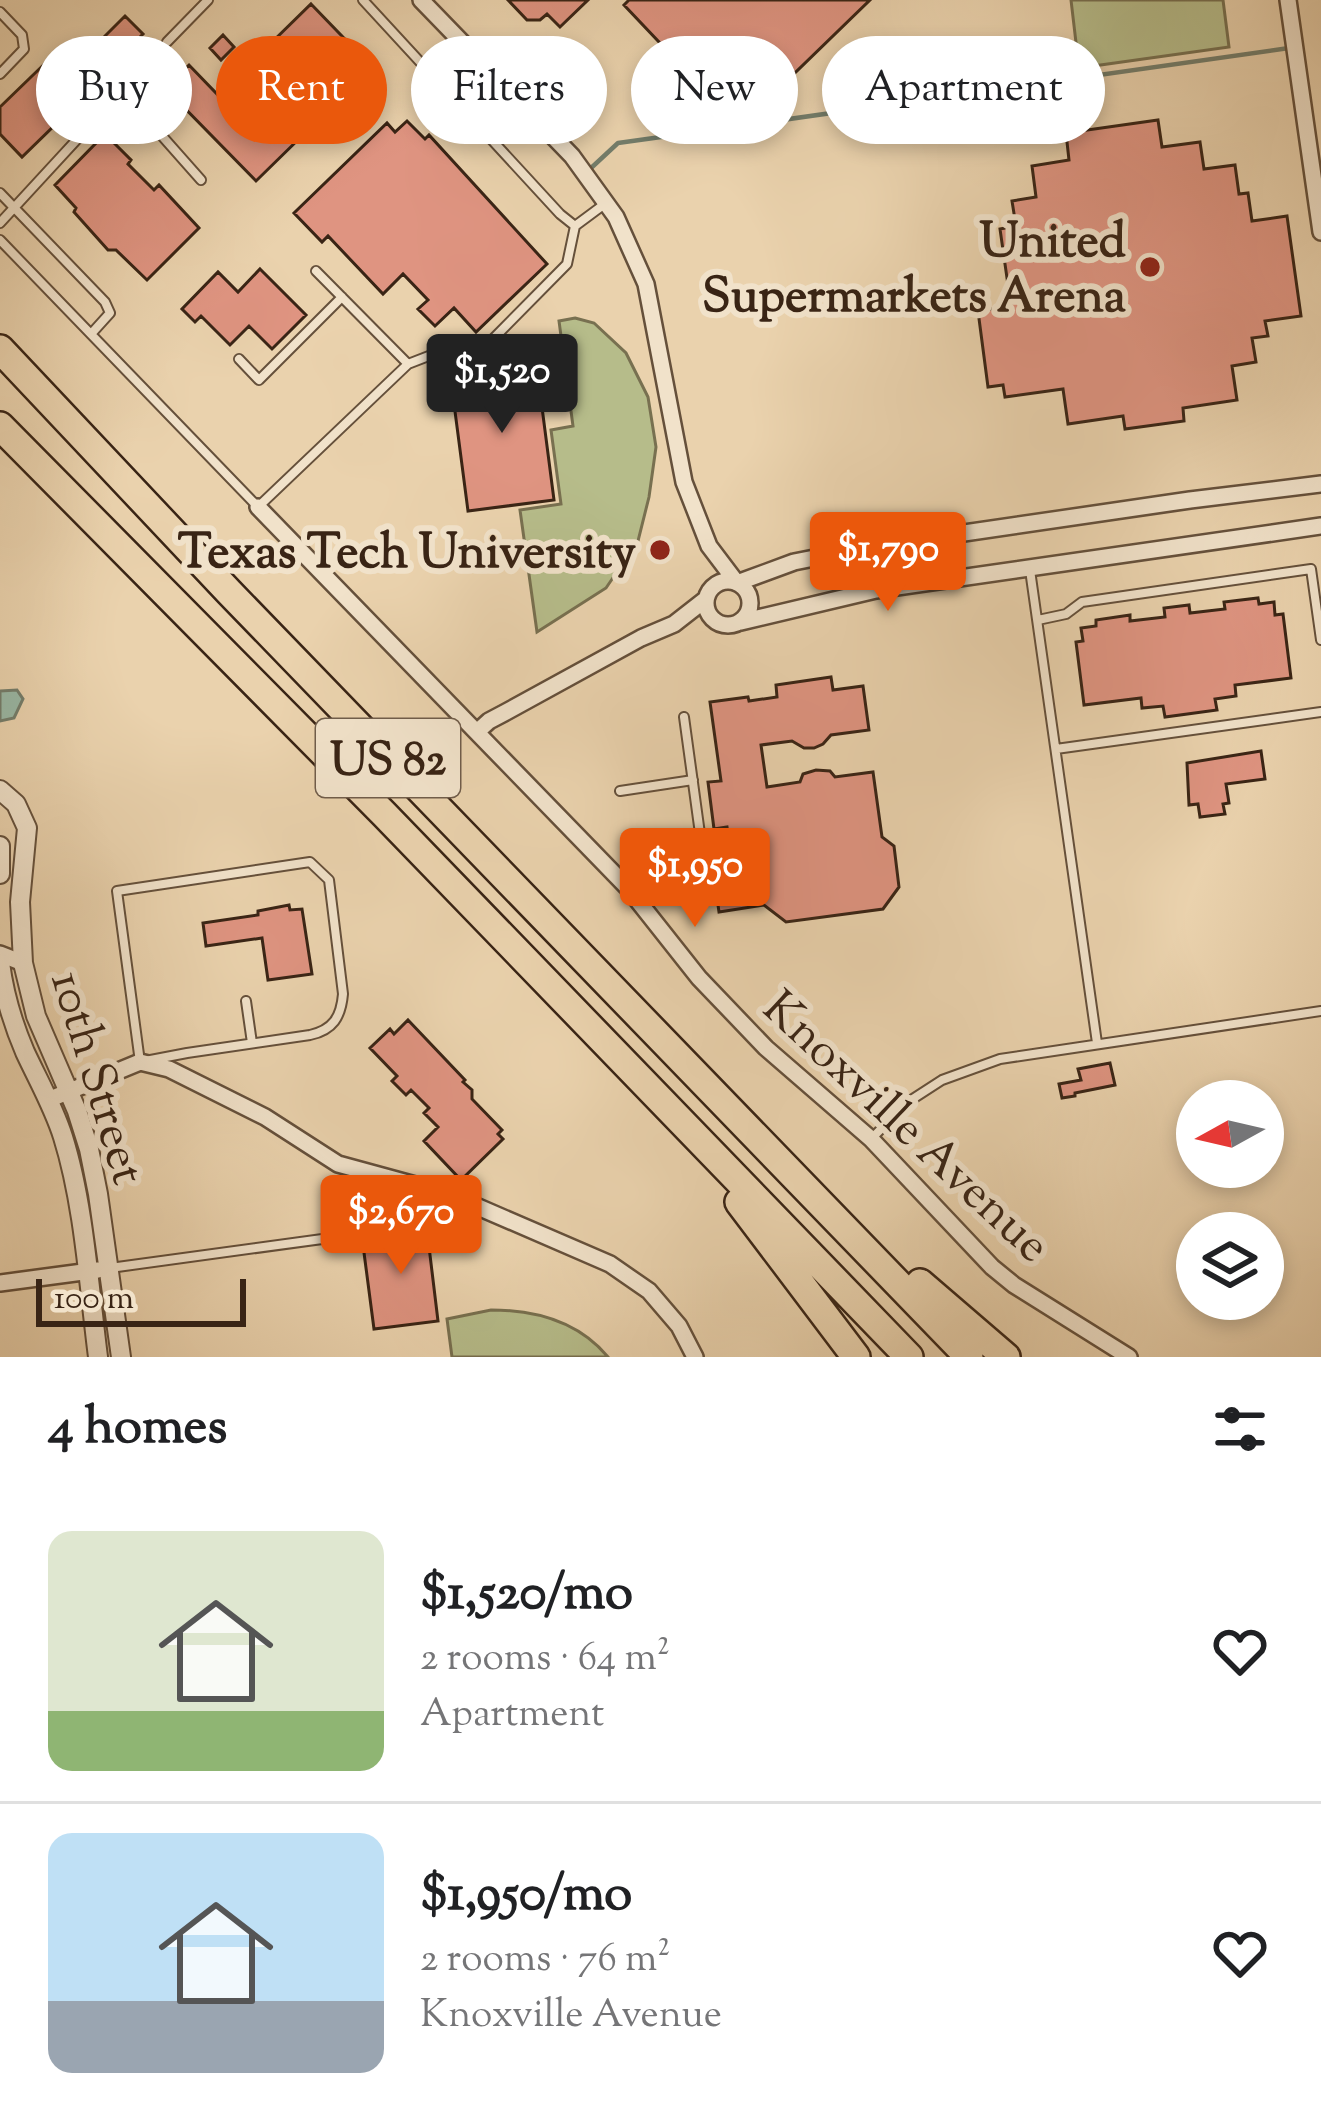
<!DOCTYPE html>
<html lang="en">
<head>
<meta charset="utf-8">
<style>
  body { margin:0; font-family:"Sorts Mill Goudy",serif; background:#f2f2f2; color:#202124; height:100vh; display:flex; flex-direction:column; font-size:45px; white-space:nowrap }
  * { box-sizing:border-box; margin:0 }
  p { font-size:39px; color:#757577 }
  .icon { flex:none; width:66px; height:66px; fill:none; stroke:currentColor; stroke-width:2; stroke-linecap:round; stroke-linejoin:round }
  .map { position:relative; height:1357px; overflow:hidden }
  .sheet { display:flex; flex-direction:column; background:#fff; flex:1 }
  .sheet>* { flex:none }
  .banner { position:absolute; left:36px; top:36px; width:1251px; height:108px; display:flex; gap:24px }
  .needle { width:78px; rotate:262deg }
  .controls { position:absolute; left:1176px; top:1080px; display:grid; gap:24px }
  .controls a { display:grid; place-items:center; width:108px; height:108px; border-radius:50%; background:#fff; box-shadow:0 6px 18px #0003; font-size:60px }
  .scale { position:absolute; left:36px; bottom:30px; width:210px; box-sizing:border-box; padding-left:12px; border:6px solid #392415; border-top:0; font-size:33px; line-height:42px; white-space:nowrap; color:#392415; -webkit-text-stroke:9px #f1e2ca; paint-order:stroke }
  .price { position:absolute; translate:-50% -102px; padding:0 27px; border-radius:12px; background:#ea580c; color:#fff; font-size:39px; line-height:78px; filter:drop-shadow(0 3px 6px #0008) }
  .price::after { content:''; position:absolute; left:50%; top:72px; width:36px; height:27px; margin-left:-18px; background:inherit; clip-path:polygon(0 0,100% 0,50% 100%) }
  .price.selected { background:#222; color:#fff }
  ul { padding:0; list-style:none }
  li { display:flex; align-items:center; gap:36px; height:300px; padding:0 48px }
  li+li { border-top:3px solid #e0e0e0 }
  li span { display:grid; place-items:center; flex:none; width:336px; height:240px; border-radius:24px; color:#555 }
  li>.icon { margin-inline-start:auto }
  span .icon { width:144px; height:144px; fill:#fffc; stroke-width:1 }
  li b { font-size:51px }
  h2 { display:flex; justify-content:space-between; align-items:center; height:144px; padding:0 48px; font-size:51px }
  .pill { padding:0 42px; border-radius:54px; background:#fff; box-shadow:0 6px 18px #0003; font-size:42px; line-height:108px }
  .pill.selected { background:#ea580c; color:#fff }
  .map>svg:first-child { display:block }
</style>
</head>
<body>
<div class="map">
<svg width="1321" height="1357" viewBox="0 0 1321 1357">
  <rect width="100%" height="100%" fill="#ead2ad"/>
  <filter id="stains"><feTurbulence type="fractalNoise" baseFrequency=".00167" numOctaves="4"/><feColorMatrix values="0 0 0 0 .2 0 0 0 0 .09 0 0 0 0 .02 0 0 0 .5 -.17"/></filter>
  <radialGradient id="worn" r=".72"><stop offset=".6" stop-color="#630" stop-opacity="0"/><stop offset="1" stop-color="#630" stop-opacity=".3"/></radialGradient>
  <path fill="#b6bc8a" stroke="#787050" stroke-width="3" d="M1071,0h152l6,47 -150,21z
    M575,318l19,5 32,30 22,44 8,50 -7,50 -11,44 -32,47 -69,44 -17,-122 41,-6 -10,-74 22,-4 -14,-105z
    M491,1310c45,0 87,11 117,47h-156l-5,-38z"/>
  <path fill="#99b8a5" stroke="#737d6b" stroke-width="3" d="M17,690l6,9 -9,19 -14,3v-30z"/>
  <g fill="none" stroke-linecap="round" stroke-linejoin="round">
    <path stroke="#737d6b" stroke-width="4.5" d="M754,124l535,-76
      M590,169l28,-26 86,-12"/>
  </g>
  <path fill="#df9481" stroke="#392415" stroke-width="3" d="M508,0h80l-28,27 -13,-13 -7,6h-13z
    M629,0h241l-100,97 -52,-55 -8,8 -10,-10 -22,22 -54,-57z
    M311,4l55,57 -19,17 7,7 -98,96 -91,-93 24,-23 29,30z
    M125,16l18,18 -46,45 3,2 -78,76 -22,-23v-27l64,-62 16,16z
    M223,35l11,12 -13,13 -11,-12z
    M1158,120l4,27 38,-5 4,27 31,-4 4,29 9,-1 4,28 35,-5 14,100 -36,5 3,15 -16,2 4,24 -24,4 5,34 -54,8 1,13 -59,8 -2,-13 -55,8 -5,-35 -58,8 -2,-12 -15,2 -10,-76 33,-5 -11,-77 16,-3 -4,-25 24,-4 -4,-31 37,-6 -3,-27z
    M407,121l18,18 4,-4 118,129 -71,68 -22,-24 -19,18 -17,-17 10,-9 -25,-26 -20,20 -55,-58 -6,6 -28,-29 93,-90 8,9z
    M105,134l26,26 -3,4 26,26 5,-5 40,43 -52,52 -31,-30h-8l-34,-38 2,-4 -21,-23z
    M260,269l46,46 -34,34 -23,-23 -19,19 -29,-29 -6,6 -13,-13 36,-37 20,20z
    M536,361l18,139 -86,11 -18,-138z
    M1258,598l1,6 15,-2 1,13 8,-1 8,64 -56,7 1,11 -21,3 2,11 -52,7 -2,-11 -21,2 -1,-10 -57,7 -8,-63 7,-1 -2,-13 15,-2v-6l34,-5v6l35,-4 -1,-9 25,-3 1,8 35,-4 -1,-7z
    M831,677l2,13 30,-4 6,44 -38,5 -8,9 -9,4h-10l-12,-7 -31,4 6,42 33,-5 3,-8 13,-4 14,1 5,6 38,-5 9,65 12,9 5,41 -16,22 -97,13 -22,-17 -45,7 -8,-56 20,-3 -4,-26 -13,2 -6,-47 13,-1 -11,-79 38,-5 1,4 28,-4 -1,-12z
    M1261,751l4,28 -39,5 3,19 -6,1 2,10 -25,3 -2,-13 -9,1 -2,-42z
    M289,905l1,5 12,-1 10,65 -44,6 -6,-42 -56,8 -3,-23 55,-8v-4z
    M408,1020l57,60 -2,2 9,8v9l30,31 -4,4 5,5 -42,41 -37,-39 14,-14 -14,-14 5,-5 -18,-18 -5,5 -14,-14 5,-5 -27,-28 20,-19 4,5z
    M1110,1063l5,22 -40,8v3l-13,2 -3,-14 22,-4 -3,-11z
    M426,1222l12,99 -64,8 -11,-84 13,-2 -2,-14z"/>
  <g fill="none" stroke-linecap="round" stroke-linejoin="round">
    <defs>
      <path id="service" d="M363,0l197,214 15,12
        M0,12l22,23 2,14 -24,25
        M167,42l41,-42
        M0,193l105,109 5,11 -19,21
        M0,223l105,-114h24l18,10 54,61
        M0,240l258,267 150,-143 31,-12 52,-11 76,-77 8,-38 31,-23
        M316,271l92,93
        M239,359l20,21 83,-83
        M1030,570l67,473
        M1038,620l28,-6 16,-12 229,-33 10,71
        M1056,749l265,-37
        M620,791l73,-11
        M310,862l19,18 14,114c-2,23 -10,36 -33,41l-123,18 -47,9 -23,-171z
        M641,901l67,-9 -24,-175
        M246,1001l6,42
        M871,1139l37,-37 34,-22 58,-21 321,-48
        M110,1268l227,-31"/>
      <path id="minor" d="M421,0l151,156 44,61 30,67 38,198 25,64 28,37 57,-21 81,-16 315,-46 131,-16
        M1288,0l33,232
        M258,507l369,380 72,91 67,70 105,91 121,128 22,18 115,72
        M706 603a22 22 0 1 1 44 0a22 22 0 1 1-44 0Z
        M741,622l135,-32 445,-64
        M478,731l11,-10 17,-9 135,-74 33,-14 32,-25
        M0,954l23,9
        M48,1100l92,-38 29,7 96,48 73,47 110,30 162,70 39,27 30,35 16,31
        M0,1283l98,-13"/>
      <path id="tertiary" d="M0,790l16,14 11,24 -7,74 3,61 13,53 41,95 12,38 9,45 23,163
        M0,846v28
        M0,963c4,31 13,61 25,89 13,28 29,56 38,85 21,67 26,150 35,220"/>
      <path id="motorway" d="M0,349l229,243 740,765
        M0,426l384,388 525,543
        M739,1202l117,155
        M920,1283l86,74"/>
    </defs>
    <use href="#service" stroke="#65503b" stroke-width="12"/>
    <use href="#minor" stroke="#65503b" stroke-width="20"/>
    <use href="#tertiary" stroke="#65503b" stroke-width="22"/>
    <use href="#motorway" stroke="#392415" stroke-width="32"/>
    <use href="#service" stroke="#f1e2ca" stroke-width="8"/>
    <use href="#minor" stroke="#f1e2ca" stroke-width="15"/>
    <use href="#tertiary" stroke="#f1e2ca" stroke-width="18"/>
    <use href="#motorway" stroke="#ead2ad" stroke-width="27"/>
  </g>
  <g fill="#8f2418" stroke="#f1e2ca" stroke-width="4.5">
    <circle cx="1150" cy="267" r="12"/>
    <circle cx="660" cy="550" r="12"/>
  </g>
  <g text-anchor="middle" stroke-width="12" stroke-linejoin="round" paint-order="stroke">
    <rect fill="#f1e2ca" stroke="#705d4b" stroke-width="3" x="316" y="719" width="144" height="78" rx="9"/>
    <g font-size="45" font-weight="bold" fill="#392415">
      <text x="388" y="774">US 82</text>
    </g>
    <g font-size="48" font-weight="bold" fill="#392415" stroke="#f1e2ca" text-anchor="end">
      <text x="1126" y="256">United<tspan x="1126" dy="55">Supermarkets Arena</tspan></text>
      <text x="636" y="567">Texas Tech University</text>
    </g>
    <g font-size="48" fill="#392415" stroke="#f1e2ca">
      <text transform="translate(100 1077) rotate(73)" y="17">10th Street</text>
      <text transform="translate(908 1125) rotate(43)" y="17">Knoxville Avenue</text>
    </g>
  </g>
  <rect width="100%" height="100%" filter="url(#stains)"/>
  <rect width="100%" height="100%" fill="url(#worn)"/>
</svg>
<div class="controls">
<a><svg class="needle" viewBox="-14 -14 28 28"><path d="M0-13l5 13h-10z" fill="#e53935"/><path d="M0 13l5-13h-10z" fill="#757577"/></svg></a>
<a><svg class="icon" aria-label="layers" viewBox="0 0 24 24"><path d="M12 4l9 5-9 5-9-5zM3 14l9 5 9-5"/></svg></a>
</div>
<div class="scale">100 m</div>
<b class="price selected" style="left:502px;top:436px">$1,520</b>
<b class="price" style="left:888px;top:614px">$1,790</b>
<b class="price" style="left:695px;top:930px">$1,950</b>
<b class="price" style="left:401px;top:1277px">$2,670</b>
<div class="banner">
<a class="pill">Buy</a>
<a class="pill selected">Rent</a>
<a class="pill">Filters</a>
<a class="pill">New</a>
<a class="pill">Apartment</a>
</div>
</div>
<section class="sheet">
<h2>4 homes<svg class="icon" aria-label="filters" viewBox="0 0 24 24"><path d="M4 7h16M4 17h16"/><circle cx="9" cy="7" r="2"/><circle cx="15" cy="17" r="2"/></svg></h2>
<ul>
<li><span style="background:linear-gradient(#dfe7d0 75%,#8fb573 0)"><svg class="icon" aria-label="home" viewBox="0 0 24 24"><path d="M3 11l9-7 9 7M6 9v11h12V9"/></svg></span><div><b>$1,520/mo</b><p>2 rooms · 64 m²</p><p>Apartment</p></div><svg class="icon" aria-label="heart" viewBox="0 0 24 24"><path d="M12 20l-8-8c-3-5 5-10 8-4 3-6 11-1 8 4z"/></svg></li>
<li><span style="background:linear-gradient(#bfe0f5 70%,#9aa5b1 0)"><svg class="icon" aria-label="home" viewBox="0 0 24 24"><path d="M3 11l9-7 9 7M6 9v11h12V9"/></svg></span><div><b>$1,950/mo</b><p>2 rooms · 76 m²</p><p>Knoxville Avenue</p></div><svg class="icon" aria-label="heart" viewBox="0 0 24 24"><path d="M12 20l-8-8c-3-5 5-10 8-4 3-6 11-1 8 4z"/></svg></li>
</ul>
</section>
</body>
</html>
